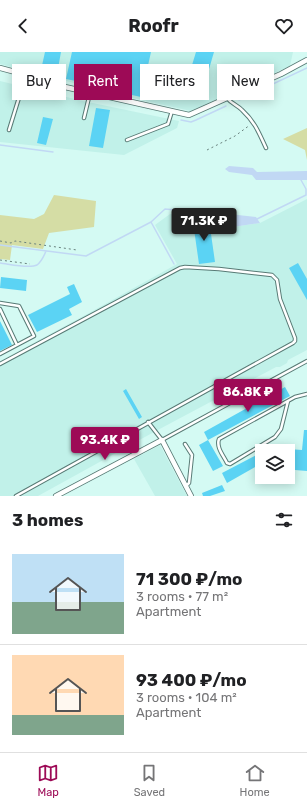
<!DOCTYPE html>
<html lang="en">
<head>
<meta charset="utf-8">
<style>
  body { margin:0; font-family:Rubik,sans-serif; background:#f6f6f6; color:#202124; height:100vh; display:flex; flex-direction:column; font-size:15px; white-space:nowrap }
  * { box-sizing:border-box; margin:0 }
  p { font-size:13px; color:#757577 }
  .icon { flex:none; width:22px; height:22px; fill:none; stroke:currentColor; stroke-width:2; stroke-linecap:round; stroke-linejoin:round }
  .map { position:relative; height:444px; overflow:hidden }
  .sheet { display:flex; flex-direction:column; background:#fff; flex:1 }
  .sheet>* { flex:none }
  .top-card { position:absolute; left:12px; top:12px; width:283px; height:36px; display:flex; gap:8px }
  .tools { position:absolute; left:255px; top:392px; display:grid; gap:8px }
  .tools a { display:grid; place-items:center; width:40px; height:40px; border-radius:0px; background:#fff; box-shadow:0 2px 10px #0003; font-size:20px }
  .price { position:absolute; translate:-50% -34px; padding:0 9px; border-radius:4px; background:#9d0a56; color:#fff; font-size:13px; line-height:26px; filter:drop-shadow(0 1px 2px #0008) }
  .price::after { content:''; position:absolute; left:50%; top:24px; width:12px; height:9px; margin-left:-6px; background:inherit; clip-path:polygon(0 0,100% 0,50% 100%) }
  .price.on { background:#222; color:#fff }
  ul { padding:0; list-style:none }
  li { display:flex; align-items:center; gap:12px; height:100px; padding:0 12px }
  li+li { border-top:1px solid #e0e0e0 }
  li span { display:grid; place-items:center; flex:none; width:112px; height:80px; border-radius:0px; color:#555 }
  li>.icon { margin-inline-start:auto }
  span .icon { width:48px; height:48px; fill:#fffc; stroke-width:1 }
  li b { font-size:17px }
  h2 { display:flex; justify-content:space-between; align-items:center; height:48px; padding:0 12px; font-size:17px }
  .chip { padding:0 14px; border-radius:0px; background:#fff; box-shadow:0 2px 10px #0003; font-size:14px; line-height:36px }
  .chip.on { background:#9d0a56; color:#fff }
  header { display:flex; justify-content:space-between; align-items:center; height:52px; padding:0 12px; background:#fff; font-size:18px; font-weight:700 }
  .menu { display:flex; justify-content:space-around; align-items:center; height:56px; border-top:1px solid #e0e0e0; background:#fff; font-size:11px; color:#757577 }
  .menu a { display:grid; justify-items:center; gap:2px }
  .menu .on { color:#9d0a56 }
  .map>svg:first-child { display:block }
</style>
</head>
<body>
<header><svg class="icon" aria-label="back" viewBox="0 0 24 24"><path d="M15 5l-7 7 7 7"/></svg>Roofr<svg class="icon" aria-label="heart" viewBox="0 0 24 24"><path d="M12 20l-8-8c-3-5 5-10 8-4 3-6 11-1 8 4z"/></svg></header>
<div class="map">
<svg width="307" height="444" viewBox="0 0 307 444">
  <rect width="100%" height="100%" fill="#d4faf3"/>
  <path fill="#c1f1e9" d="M0,0h293l-3,14 -99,45 -63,-14 -128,-33z
    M0,29l83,20 96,20 -2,7 -53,27 -124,-13z
    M307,147v151l-19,10 -1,3 -7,4h-4l-122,65 -116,64h-38v-135l89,-48 88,-49 -22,-39 15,-11 24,4 17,-1 22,10 27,-4z
    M160,393l27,51h-32l-21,-37z"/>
  <path fill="#d5dda5" d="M307,76v32l-2,-10 -22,-11z
    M54,143l42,6 -2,26 -45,6 -6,16 -31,-4 -2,15 -10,-1v-44l34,4 10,-5z"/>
  <path fill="#c1d8f4" d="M229,114l24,2 4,4 50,-1v9h-51l-4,-5 -23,-3 -4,-3z
    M175,156l81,9 4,6 -27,4 -22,-10 -37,-4z"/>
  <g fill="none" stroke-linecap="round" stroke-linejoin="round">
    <path stroke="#c1d8f4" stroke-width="1.5" d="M239,48l68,-32
      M181,68l10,2 5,-2 30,-14
      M0,93l53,7
      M257,167l49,-24v-6l-5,-9
      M151,170l14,-13 11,1
      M0,193l86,11 65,-34 23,42
      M0,211c9,1 29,6 37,2 4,-3 7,-9 9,-14"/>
  </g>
  <path fill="#5bd3f4" d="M45,0h16l-4,22 -16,-4z
    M72,0h79l-10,45 -55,-12v-2l-20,-4z
    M196,0h18l-12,41 -17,-5z
    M96,56l14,2 -7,38 -14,-2z
    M43,65l10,2 -7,26 -9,-2z
    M209,168l6,42 -16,2 -6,-42z
    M298,211l9,16v21l-18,-32z
    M1,225l26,3 -1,11 -26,-3z
    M74,232l8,18 -13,7 3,6 -35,17 -9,-17 42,-21 -3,-7z
    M0,269l12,24 -12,6z
    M285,335l5,9 -82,44 -4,-8z
    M126,337l16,28 -3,2 -16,-28z
    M304,378h3v41l-12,-1 -1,10h-6v-31l14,1z
    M208,388l15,26 -10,5 -14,-26z
    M262,400v11l-35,20 -5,-10z
    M222,433l3,6 -15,5h-7l-1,-3z"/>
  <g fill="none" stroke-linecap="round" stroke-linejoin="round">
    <defs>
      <path id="lane" d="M227,46c5,6 10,7 15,12 13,12 17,23 24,38
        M84,66l6,-25
        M9,78l17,-55
        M127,88l41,-16 4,-13
        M0,251l19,3 15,30 -17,9 -17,-36
        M0,302l17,-9
        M0,312l180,-96 5,-1 34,2 53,6 5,5 3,19 15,39v3l-2,2 -277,153
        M288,349l-7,28 -6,8 -45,27 -3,-1c-4,-8 -11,-16 -8,-24l76,-42 12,-3
        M148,370l14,18 145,-79
        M185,392l7,11 -3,28 -3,3"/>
      <path id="street" d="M0,16l45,12 20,7 124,28 92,-41 26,-14
        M56,444l106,-56 29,56"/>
    </defs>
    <use href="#lane" stroke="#587a75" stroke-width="4.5"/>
    <use href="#street" stroke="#587a75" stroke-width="6"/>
    <path stroke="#69827e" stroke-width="1" stroke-dasharray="2 3" stroke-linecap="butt" d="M207,98l28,-14 15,-11
      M0,189l11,2 4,-2 62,9
      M0,208l30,4"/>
    <use href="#lane" stroke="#fff" stroke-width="2.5"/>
    <use href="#street" stroke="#fff" stroke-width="4.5"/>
  </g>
</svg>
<div class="tools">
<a><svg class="icon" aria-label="layers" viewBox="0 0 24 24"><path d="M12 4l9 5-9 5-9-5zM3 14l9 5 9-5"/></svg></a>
</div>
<b class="price on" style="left:204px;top:190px">71.3K ₽</b>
<b class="price" style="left:248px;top:361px">86.8K ₽</b>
<b class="price" style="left:105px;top:409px">93.4K ₽</b>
<div class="top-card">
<a class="chip">Buy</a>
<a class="chip on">Rent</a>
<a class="chip">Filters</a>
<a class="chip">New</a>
</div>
</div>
<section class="sheet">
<h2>3 homes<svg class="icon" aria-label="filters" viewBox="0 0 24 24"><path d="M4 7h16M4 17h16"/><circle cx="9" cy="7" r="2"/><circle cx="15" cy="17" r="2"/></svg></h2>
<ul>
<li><span style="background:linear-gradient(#bfe0f5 60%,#7fa58c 0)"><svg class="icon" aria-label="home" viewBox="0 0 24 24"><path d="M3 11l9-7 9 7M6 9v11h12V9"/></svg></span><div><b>71 300 ₽/mo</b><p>3 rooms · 77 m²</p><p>Apartment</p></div></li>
<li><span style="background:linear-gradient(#ffd9b3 75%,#7fa58c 0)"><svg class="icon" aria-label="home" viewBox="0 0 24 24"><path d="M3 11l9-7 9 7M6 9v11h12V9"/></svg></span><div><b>93 400 ₽/mo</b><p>3 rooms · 104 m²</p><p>Apartment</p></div></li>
</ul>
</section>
<nav class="menu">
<a class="on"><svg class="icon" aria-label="map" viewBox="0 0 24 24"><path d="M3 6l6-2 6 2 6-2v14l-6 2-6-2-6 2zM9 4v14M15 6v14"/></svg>Map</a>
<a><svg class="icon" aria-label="saved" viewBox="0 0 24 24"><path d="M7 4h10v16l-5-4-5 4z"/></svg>Saved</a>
<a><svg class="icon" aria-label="home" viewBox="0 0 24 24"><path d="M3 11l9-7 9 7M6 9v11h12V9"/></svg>Home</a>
</nav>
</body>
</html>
